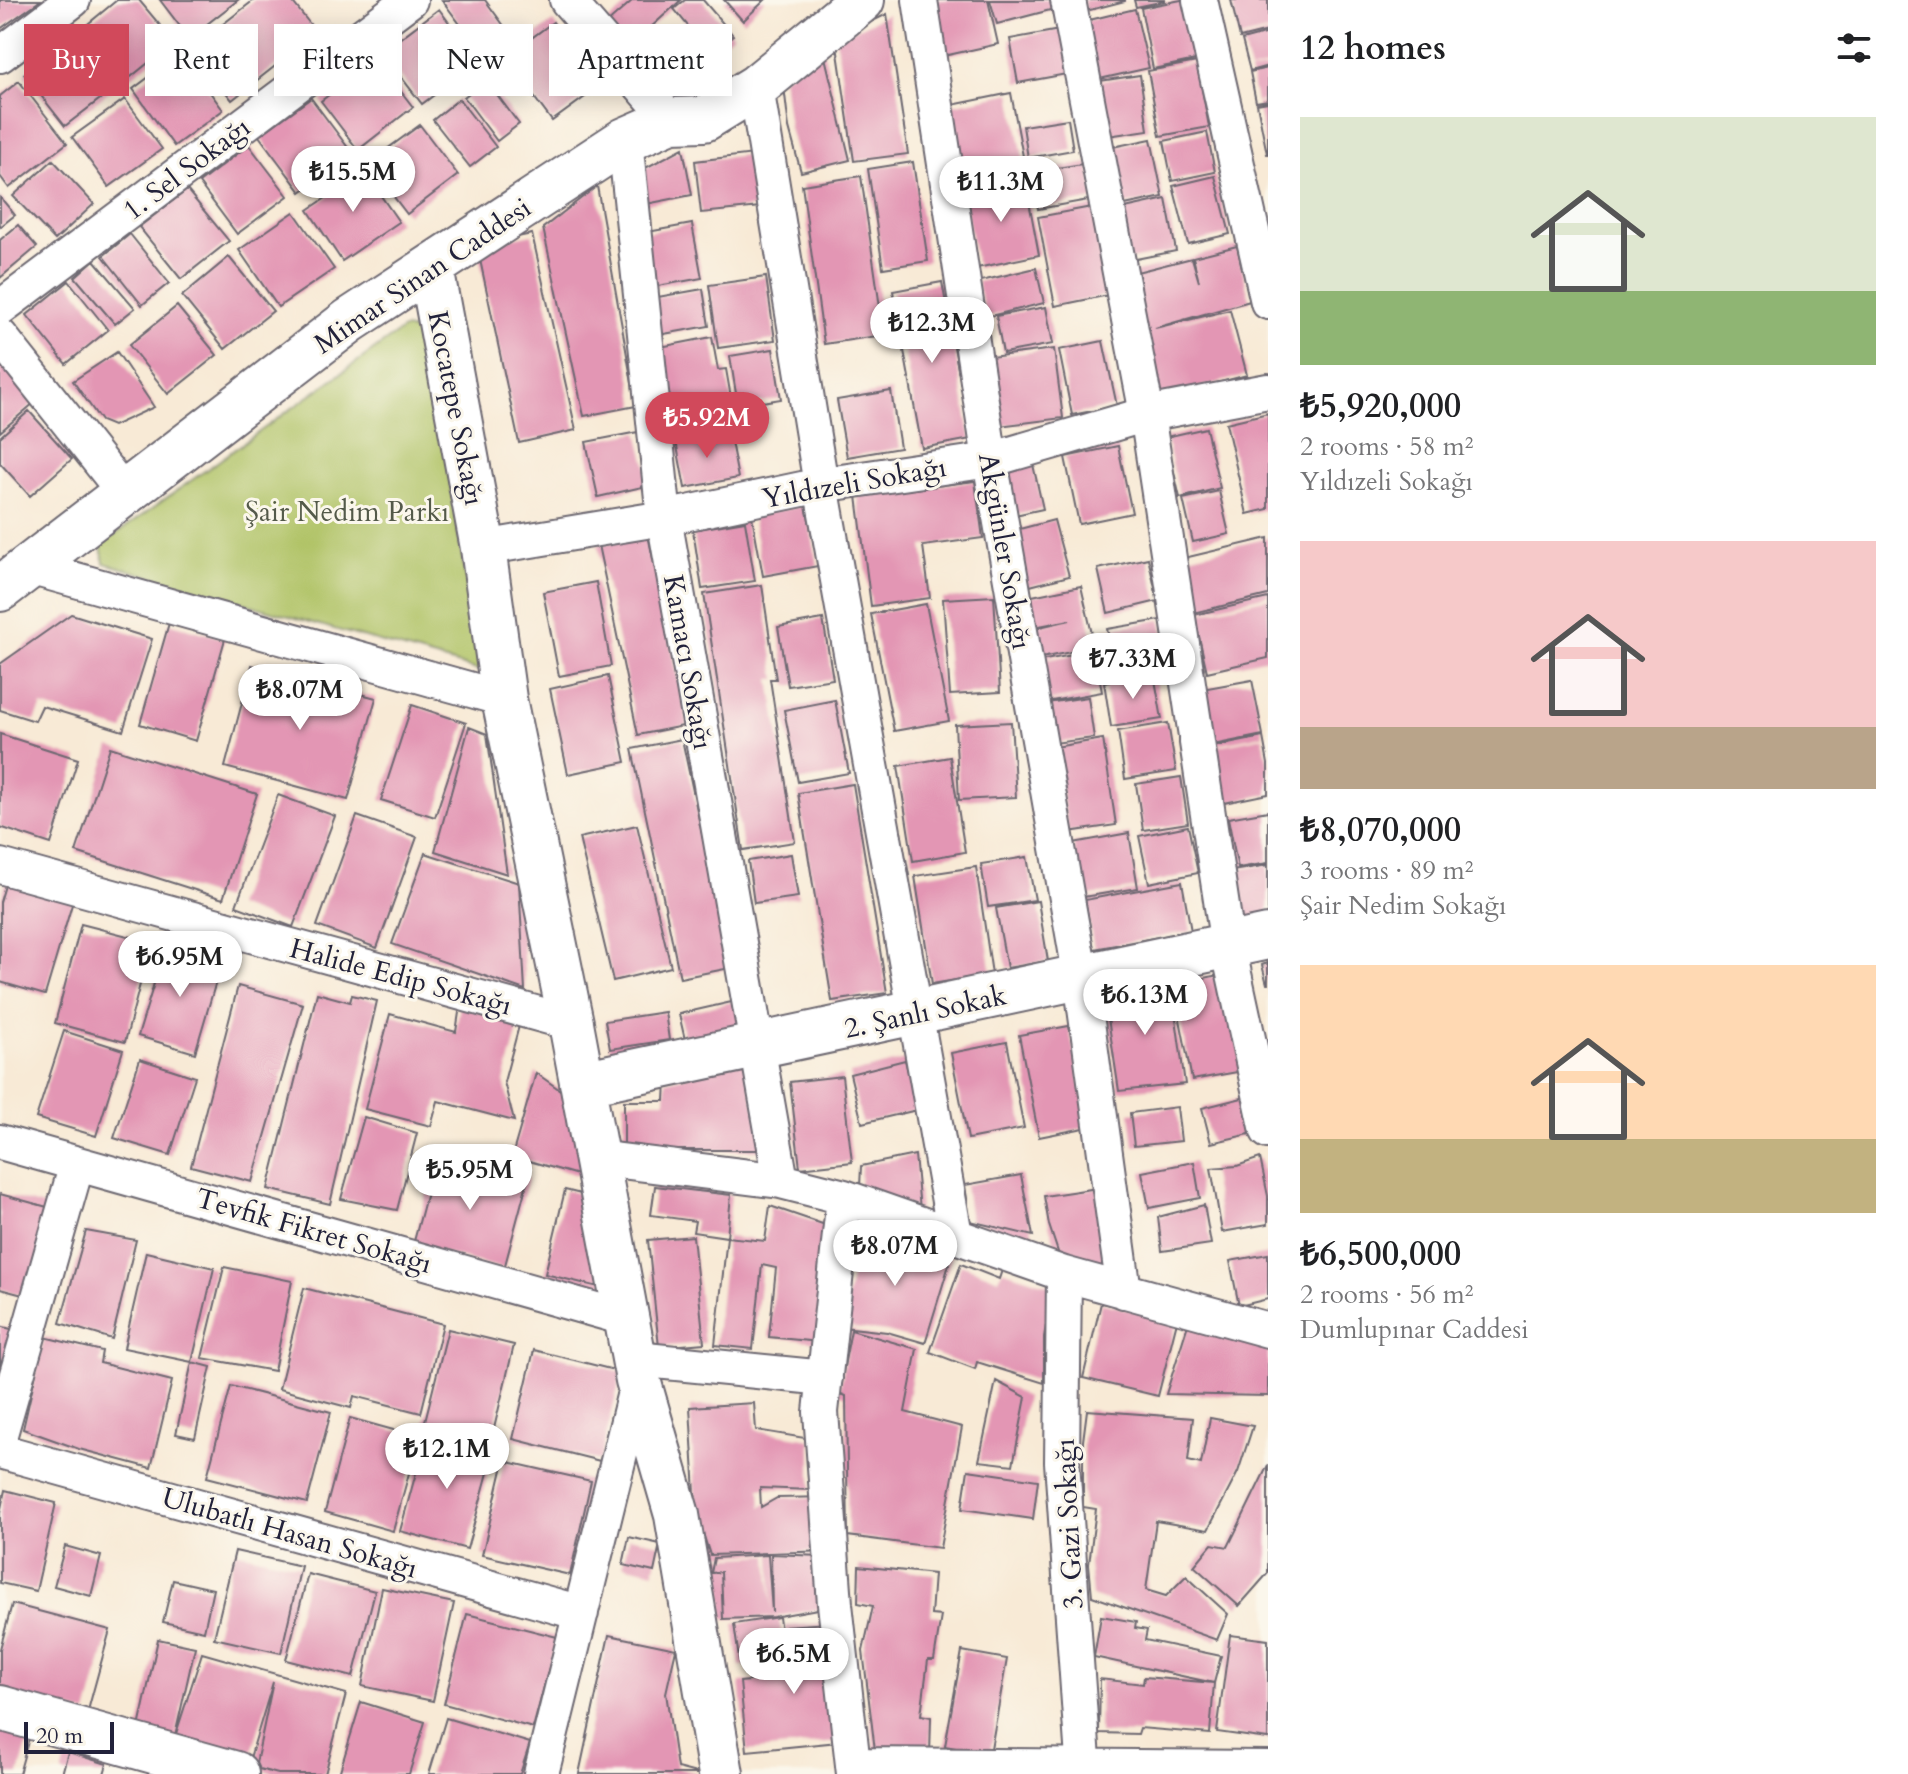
<!DOCTYPE html>
<html lang="en">
<head>
<meta charset="utf-8">
<style>
  body { margin:0; font-family:Cardo,serif; background:#f6f6f6; color:#202124; height:100vh; display:flex; flex-direction:column; font-size:30px; white-space:nowrap }
  * { box-sizing:border-box; margin:0 }
  p { font-size:26px; color:#757577 }
  .icon { flex:none; width:44px; height:44px; fill:none; stroke:currentColor; stroke-width:2; stroke-linecap:round; stroke-linejoin:round }
  .map { position:relative; flex:1; overflow:hidden }
  .sheet { display:flex; flex-direction:column; background:#fff; width:640px }
  .sheet>* { flex:none }
  .hud { position:absolute; left:24px; top:24px; width:760px; height:72px; display:flex; gap:16px }
  .scale { position:absolute; left:24px; bottom:20px; width:90px; box-sizing:border-box; padding-left:8px; border:4px solid #22223b; border-top:0; font-size:22px; line-height:28px; white-space:nowrap; color:#22223b; -webkit-text-stroke:6px #fbf7ec; paint-order:stroke }
  .price { position:absolute; translate:-50% -68px; padding:0 18px; border-radius:28px; background:#fff; color:#222; font-size:26px; line-height:52px; filter:drop-shadow(0 2px 4px #0008) }
  .price::after { content:''; position:absolute; left:50%; top:48px; width:24px; height:18px; margin-left:-12px; background:inherit; clip-path:polygon(0 0,100% 0,50% 100%) }
  .price.on { background:#d1495b; color:#fff }
  ul { padding:0; list-style:none }
  li { display:grid; align-content:center; gap:16px; height:424px; padding:0 32px }
  li span { display:grid; place-items:center; height:248px; border-radius:0px; color:#555 }
  li>.icon { margin-inline-start:auto }
  span .icon { width:144px; height:144px; fill:#fffc; stroke-width:1 }
  li b { font-size:34px }
  h2 { display:flex; justify-content:space-between; align-items:center; height:96px; padding:0 32px; font-size:34px }
  .pill { padding:0 28px; border-radius:0px; background:#fff; box-shadow:0 4px 20px #0003; font-size:28px; line-height:72px }
  .pill.on { background:#d1495b; color:#fff }
  main { display:flex; flex:1; min-height:0 }
  .map>svg:first-child { display:block }
</style>
</head>
<body>
<main>
<div class="map">
<svg width="1268" height="1774" viewBox="0 0 1268 1774">
  <rect width="100%" height="100%" fill="#fbf7ec"/>
  <filter id="ink" filterUnits="userSpaceOnUse"><feTurbulence type="fractalNoise" baseFrequency=".0125" numOctaves="2"/><feDisplacementMap in="SourceGraphic" scale="16" xChannelSelector="R" yChannelSelector="G"/><feConvolveMatrix kernelMatrix="1 2 1 2 8 2 1 2 1" color-interpolation-filters="sRGB"/></filter>
  <filter id="wash" filterUnits="userSpaceOnUse"><feTurbulence type="fractalNoise" baseFrequency=".006" numOctaves="4" result="noise"/><feDisplacementMap in="SourceGraphic" scale="32" xChannelSelector="R" yChannelSelector="G"/><feGaussianBlur stdDeviation="1.8" result="paint"/><feColorMatrix in="noise" values="0 0 0 0 0 0 0 0 0 0 0 0 0 0 0 0 0 1.4 0 .05"/><feComposite in="paint" operator="in"/></filter>
  <g filter="url(#wash)">
    <rect width="100%" height="100%" fill="#f8ead6"/>
    <path fill="#b0c366" stroke="#697250" stroke-width="2" d="M403,329l22,3 56,339 -377,-108 -3,-18z"/>
    <g id="blocks">
      <path fill="#e396b4" d="M0,0h41l-41,29z
        M117,0h22l35,42 -47,38 -44,-52z
        M160,0h78l-49,38z
        M254,0h37l26,33 -85,67 -41,-51z
        M442,0h43l25,34 -27,21z
        M633,0h48l-52,47 -22,-24z
        M685,0h18l30,35 -44,36 -18,-22 22,-17 -19,-23z
        M724,0h41l-22,21z
        M926,0h62l10,44 -59,13z
        M990,0h61l3,9 -57,15z
        M1083,0h42v1l-39,10z
        M1134,0h31v1l-29,6z
        M1181,0h7l12,59 -47,10 -12,-61z
        M1231,0h37v31l-28,7z
        M439,9l39,53 -56,42 -40,-52z
        M1135,9l14,59 -54,12 -14,-58z
        M887,14l21,140 -54,7 -18,-122z
        M553,22l47,64 -48,35 -47,-63z
        M1065,29l7,44 -54,10 -8,-44z
        M1268,33v33l-18,5 -8,-31z
        M75,34l42,52 -52,40 -41,-52z
        M823,49l27,111 -49,12 -12,-44 -6,-50z
        M181,53l42,57 -49,36 -41,-57z
        M376,59l37,48 -55,43 -37,-49z
        M1197,62l12,65 -49,9 -12,-65z
        M1268,68v32l-12,2 -6,-30z
        M1140,75l8,55 -47,7 -8,-55z
        M486,80l33,44 -22,17 -33,-44z
        M19,81l48,62 -58,45 -9,-12v-80z
        M1011,93l14,74 -65,12 -13,-73z
        M311,98l41,55 -51,39 -42,-56z
        M125,99l37,50 -53,38 -37,-50z
        M459,99l37,48 -26,20 -37,-47z
        M1268,102v52h-1l-10,-50z
        M1068,119l5,31 -45,8 -5,-32z
        M420,125l38,50 -51,39 -39,-51z
        M1207,132l8,40 -43,9 -8,-40z
        M1151,139l12,58 -48,10 -12,-58z
        M249,145l39,51 -51,38 -38,-51z
        M683,148l9,47 -56,11 -4,-31z
        M754,154l6,53 -59,6 -6,-52z
        M53,160l41,44 -39,36 -42,-44z
        M913,162l15,99 -45,7 -15,-99z
        M1089,163l5,36 -56,10 -7,-37z
        M361,167l38,55 -57,39 -34,-51 28,-19 -4,-5z
        M861,176l23,159 -60,9 -22,-159z
        M1215,176l15,58 -42,10 -15,-58z
        M1025,180l14,75 -62,13 -14,-75z
        M597,186l39,220 -52,10 -41,-188z
        M187,190l42,51 -48,38 -42,-52z
        M0,197l15,18 -15,12z
        M1166,199l10,52 -50,10 -10,-51z
        M1097,206l17,88 -59,12 -17,-89z
        M294,212l40,57 -56,38 -39,-57z
        M692,224l10,54 -50,9 -10,-54z
        M18,225l19,22 -37,31v-38z
        M130,234l39,49 -27,22 -39,-49z
        M532,234l44,196 -57,13 -40,-188 24,-15z
        M1237,246l13,55 -95,27 75,-18 17,65 -94,25 -24,-126 63,-16 7,24 -6,-25z
        M229,257l44,54 -48,38 -43,-53z
        M94,260l41,48 -20,16 -40,-47z
        M1036,268l8,35 -58,14 -9,-35z
        M766,277l9,63 -57,8 -9,-63z
        M69,281l39,49 -42,34 -39,-49z
        M942,282l29,157 -49,9 -29,-157z
        M703,289l6,37 -51,9 -6,-37z
        M177,306l40,49 -49,39 -39,-49z
        M1046,307l7,37 -50,9 -7,-37z
        M712,337l6,33 8,-1 7,40 -59,11 -14,-73z
        M1103,341l14,65 -45,9 -13,-65z
        M773,349l8,50 -43,7 -8,-50z
        M1054,349l9,69 -64,8 -9,-69z
        M0,350l41,47 -41,35z
        M117,352l37,55 -41,19 -12,-5 -28,-40z
        M891,391l9,57 -53,9 -10,-57z
        M29,411l43,48 -42,37 -30,-33v-26z
        M1268,413v96l-21,5 -21,-91z
        M1206,428l14,60 -40,10 -14,-61z
        M729,431l9,47 -53,10 -9,-47z
        M638,432l13,53 -53,12 -12,-55z
        M1118,446l14,67 -53,11 -14,-67z
        M1032,460l11,49 -28,6 -11,-49z
        M975,481l8,57 -60,8 7,52 -59,8 -14,-110z
        M1219,491l10,43 -36,8 -10,-43z
        M806,505l12,61 -55,10 -11,-60z
        M1054,520l15,56 -43,11 -14,-56z
        M745,521l10,60 -53,8 -9,-59z
        M648,535l40,190 -50,10 -40,-190z
        M1268,538v57l-75,18 -13,-54z
        M1148,558l10,43 -50,12 -10,-44z
        M596,582l15,84 -52,10 -16,-84z
        M762,585l14,94h-6l25,163 -52,8 -39,-256z
        M1081,586l14,61 -54,11 -6,-30 35,-8 -36,7 -7,-30z
        M994,596l6,96 -50,3 -7,-96z
        M1268,598v60l-61,14 -13,-57z
        M926,604l23,117 -55,10 -23,-117z
        M71,614l81,25 -29,92 -81,-25 -7,15 -35,-11v-46z
        M823,619l10,60 -45,7 -10,-59z
        M1161,620l9,35 -54,11 -9,-37z
        M169,623l56,16 -29,102 -56,-17z
        M1095,651l7,41 -56,10 -7,-41z
        M252,665l124,33 -28,102 -123,-33z
        M1154,674l8,45 -51,8 -7,-45z
        M608,676l18,86 -58,12 -18,-85z
        M1252,680l11,55 -50,10 -11,-56z
        M1088,697l6,41 -40,5 -7,-40z
        M835,700l14,73 -51,9 -14,-72z
        M412,705l54,18 -31,94 -54,-17z
        M1011,722l5,75 -57,3 -4,-75z
        M1168,723l8,48 -51,8 -7,-48z
        M469,727l18,7 20,140 -72,-23z
        M0,734l78,25 -27,85 -51,-17z
        M1263,737l5,27v30l-44,9 -11,-56z
        M682,739l48,229 -50,10 -48,-229z
        M1103,739l13,86 -48,7 -13,-85z
        M110,747l147,47 -34,105 -147,-47z
        M950,757l15,95 -52,9 -15,-95z
        M1181,777l7,46 -45,7 -7,-46z
        M853,784l34,209 -55,8 -34,-208z
        M278,795l57,21 -42,111 -57,-21z
        M1268,811v52l-30,5 -10,-50z
        M357,816l60,21 -40,111 -60,-22z
        M637,825l34,142 -58,14 -34,-143z
        M1188,826l10,47 -49,10 -10,-47z
        M1129,833l9,55 -55,9 -10,-54z
        M425,853l94,30 6,107 -133,-46z
        M791,854l7,43 -44,6 -6,-42z
        M1027,857l8,43 -47,7 -7,-43z
        M1268,865v58l-26,5 -10,-57z
        M976,867l16,107 -60,10 -17,-108z
        M6,882l67,19 -28,94 -45,-13v-80z
        M1182,882l9,49 -97,18 -9,-49z
        M1038,901l10,60 -41,7 -11,-60z
        M81,924l70,18 -26,100 -70,-19z
        M166,944l56,17 -27,92 -57,-17z
        M1268,963v21h-1l-5,-19z
        M1224,974l19,97 -51,9 -19,-96z
        M1171,982l14,102 -66,7 -15,-99z
        M238,986l65,18 -51,178 -61,-16z
        M317,993l33,9 2,-7 25,6 -47,203 -62,-15z
        M736,1001l10,42 -57,14 -10,-43z
        M460,1006l60,16 -16,60 10,39 -76,-20 -7,25 -66,-17 25,-95 66,18z
        M665,1012l4,28 -59,9 -5,-28z
        M1069,1026l20,101 -50,10 -20,-102z
        M64,1031l59,19 -27,86 -60,-18z
        M1007,1042l17,86 -56,11 -17,-86z
        M140,1059l55,18 -25,78 -56,-17z
        M905,1060l12,50 -55,13 -12,-49z
        M744,1061l22,89h-142v-49h41l1,-20z
        M536,1073l41,29 11,76 -76,-22z
        M842,1076l10,86 -52,6 -10,-86z
        M1250,1096l8,36 -47,11 -9,-35z
        M1177,1107l4,34 -47,5 -4,-33z
        M364,1117l53,16 -20,77 -56,-11z
        M437,1155l91,24 -24,90 -91,-24z
        M915,1155l5,55 -60,-23 1,-21z
        M1260,1158l8,38v28l-46,8 -11,-64 26,-2z
        M1194,1162l6,36 -51,10 -7,-36z
        M1021,1175l12,61 -63,-15 -5,-36z
        M655,1186l76,9 -4,42 -34,-5 2,-11 -44,-6z
        M1098,1188l14,85 -50,-9 -13,-39 -5,-29z
        M565,1190l28,7 18,93 -66,-16z
        M0,1194l58,16 -24,88 -34,-9z
        M1204,1205l7,39 -49,7 -4,-34z
        M770,1206l70,24 -11,113 -60,-6 7,-69 -14,-3 -9,84 -38,-4 12,-108 38,4z
        M86,1231l50,9 -24,99 -52,-16z
        M858,1232l59,19 3,-9 32,13 -27,88 -38,-11 -44,-5z
        M693,1236l11,107 -45,4 -11,-107z
        M146,1252l68,16 -22,94 -68,-14z
        M1268,1254v45l-29,7 -9,-45z
        M961,1264l38,15 3,-9 50,16 -8,51v46l-67,-21 -2,7 -45,-17z
        M224,1267l68,14 -18,90 -72,-13z
        M304,1288l139,36 -22,89 -67,-17 -3,12 -72,-19z
        M1101,1303l76,18 -19,75 -75,-18z
        M1190,1318l78,21v57l-102,-2z
        M0,1326l18,5 -18,66z
        M448,1329l66,16 -23,96 -67,-16z
        M851,1330l66,19 -12,63 57,15 -22,121 -92,-12 -2,-140 -7,-3z
        M44,1337l58,14 -2,12 72,18 -21,87 -72,-19 -56,-20z
        M534,1350l88,22 -22,89 -87,-22z
        M192,1362l19,5 -16,71 -19,-4z
        M996,1381l30,16 -13,68 -34,-4z
        M231,1386l100,26 -24,91 -100,-26z
        M754,1403l2,27 55,9v51l-51,-2 1,19 16,-9 52,-1 1,54 -120,4 -14,-44 -6,-104z
        M1087,1410l106,8 -5,43 13,3 9,-46 43,8 -15,46 -30,58 -52,-9 -10,69 20,6 20,-20 42,38 -11,26 -125,-44 -3,-32 7,-55 -13,-2v-66z
        M350,1418l69,19 -26,94 -68,-19z
        M427,1433l67,18 -27,98 -67,-18z
        M504,1461l87,20 -21,94 -88,-20z
        M1268,1465v108l-29,33 -45,-40 18,-22 16,3z
        M968,1470l70,10 -5,39 -71,-10z
        M5,1490l51,13 -20,88 -36,-8v-70z
        M629,1537l31,7 -6,28 -31,-7z
        M65,1546l36,10 -10,40 -37,-10z
        M235,1551l66,15 -20,87 -67,-15z
        M771,1554l50,2 8,51 -56,10 -50,2 -2,-47 -10,1 3,-15 54,-3 4,57z
        M859,1566l75,8 -3,41 10,1 -7,44h-6l-7,55 10,2 -1,39 -54,3 -13,-108 10,-45 -15,-3z
        M308,1574l67,17 -22,86 -67,-17z
        M173,1580l40,9 -9,42 -41,-9z
        M382,1588l72,15 -21,98 -71,-15z
        M12,1604l98,26 -23,84 -87,-23v-42z
        M467,1614l90,23 -24,91 -89,-24z
        M1101,1616l35,6 -1,6 12,2 -2,10 76,16 -7,27 -120,-26z
        M779,1617l6,42 -45,7 -6,-42z
        M828,1623l10,119 -91,9 -7,-69 79,-8h-29l-4,-48z
        M609,1635l67,14 -10,44 11,75 23,6h-121z
        M1230,1635l38,5v99l-51,-7z
        M158,1639l37,8 -21,93 28,-87 144,41 -21,80h-47l-23,-6 18,-86 -26,86 -110,-31z
        M962,1651l45,8 -17,95 -45,-8z
        M1144,1677l70,6 -4,51 -70,-6 -2,6 -39,-1 1,-54 43,5z
        M361,1702l64,20 -16,52h-70z
        M446,1718l84,25 -10,31h-91z
        M0,1730l29,8 -10,36h-19z
        M68,1752l39,12 -3,10h-42z"/>
    </g>
  </g>
  <g filter="url(#ink)">
    <use href="#blocks" fill-opacity="0" stroke="#6d6871" stroke-width="2"/>
    <g fill="none" stroke-linecap="round" stroke-linejoin="round">
      <defs>
        <path id="street" d="M567,0l104,120
          M920,0l70,460 91,519 43,312
          M1068,0l79,414 81,532 40,185
          M1200,0l68,302
          M0,55l73,-55
          M756,87l65,398 134,750
          M625,140l39,378 117,663
          M0,308l410,-308
          M0,336l123,155
          M483,548l181,-30 157,-33 169,-25 157,-46 121,-23
          M29,567l475,132
          M0,866l571,157
          M0,1142l628,177
          M597,1158l184,23 63,16 220,77 204,56
          M844,1197l-23,215 14,192 19,170
          M1064,1274l-2,188 22,312
          M636,1359l189,19
          M0,1434l77,-270
          M0,1451l581,162
          M853,1765l415,3
          M541,1774l97,-394"/>
        <path id="secondary" d="M431,268l52,280 21,151 67,324 67,357 39,135 44,259
          M0,589l349,-268 276,-181 46,-20 33,-1 52,-32 106,-87
          M582,1083l686,-146
          M0,1708l236,66"/>
      </defs>
      <use href="#street" stroke="#6d6871" stroke-width="38"/>
      <use href="#secondary" stroke="#6d6871" stroke-width="48"/>
      <use href="#street" stroke="#fff" stroke-width="34"/>
      <use href="#secondary" stroke="#fff" stroke-width="44"/>
    </g>
  </g>
  <g text-anchor="middle" stroke-width="6" stroke-linejoin="round" paint-order="stroke">
    <g font-size="28" fill="#22223b" stroke="#fbf7ec">
      <text transform="translate(186 168) rotate(-37)" y="10">1. Sel Sokağı</text>
      <text transform="translate(422 275) rotate(-34)" y="10">Mimar Sinan Caddesi</text>
      <text transform="translate(457 408) rotate(79)" y="10">Kocatepe Sokağı</text>
      <text transform="translate(854 482) rotate(-10)" y="10">Yıldızeli Sokağı</text>
      <text transform="translate(1006 551) rotate(80)" y="10">Akgünler Sokağı</text>
      <text transform="translate(689 662) rotate(80)" y="10">Kamacı Sokağı</text>
      <text transform="translate(401 976) rotate(15)" y="10">Halide Edip Sokağı</text>
      <text transform="translate(925 1011) rotate(-12)" y="10">2. Şanlı Sokak</text>
      <text transform="translate(314 1230) rotate(16)" y="10">Tevfik Fikret Sokağı</text>
      <text transform="translate(1068 1524) rotate(-93)" y="10">3. Gazi Sokağı</text>
      <text transform="translate(290 1532) rotate(16)" y="10">Ulubatlı Hasan Sokağı</text>
    </g>
    <g font-size="28" fill="#545a4a" stroke="#fbf7ec">
      <text x="347" y="521">Şair Nedim Parkı</text>
    </g>
  </g>
</svg>
<div class="scale">20 m</div>
<b class="price" style="left:353px;top:214px">₺15.5M</b>
<b class="price" style="left:1001px;top:224px">₺11.3M</b>
<b class="price" style="left:932px;top:365px">₺12.3M</b>
<b class="price on" style="left:707px;top:460px">₺5.92M</b>
<b class="price" style="left:1133px;top:701px">₺7.33M</b>
<b class="price" style="left:300px;top:732px">₺8.07M</b>
<b class="price" style="left:180px;top:999px">₺6.95M</b>
<b class="price" style="left:1145px;top:1037px">₺6.13M</b>
<b class="price" style="left:470px;top:1212px">₺5.95M</b>
<b class="price" style="left:895px;top:1288px">₺8.07M</b>
<b class="price" style="left:447px;top:1491px">₺12.1M</b>
<b class="price" style="left:794px;top:1696px">₺6.5M</b>
<div class="hud">
<a class="pill on">Buy</a>
<a class="pill">Rent</a>
<a class="pill">Filters</a>
<a class="pill">New</a>
<a class="pill">Apartment</a>
</div>
</div>
<section class="sheet">
<h2>12 homes<svg class="icon" aria-label="filters" viewBox="0 0 24 24"><path d="M4 7h16M4 17h16"/><circle cx="9" cy="7" r="2"/><circle cx="15" cy="17" r="2"/></svg></h2>
<ul>
<li><span style="background:linear-gradient(#dfe7d0 70%,#8fb573 0)"><svg class="icon" aria-label="home" viewBox="0 0 24 24"><path d="M3 11l9-7 9 7M6 9v11h12V9"/></svg></span><div><b>₺5,920,000</b><p>2 rooms · 58 m²</p><p>Yıldızeli Sokağı</p></div></li>
<li><span style="background:linear-gradient(#f6c9c9 75%,#b9a48a 0)"><svg class="icon" aria-label="home" viewBox="0 0 24 24"><path d="M3 11l9-7 9 7M6 9v11h12V9"/></svg></span><div><b>₺8,070,000</b><p>3 rooms · 89 m²</p><p>Şair Nedim Sokağı</p></div></li>
<li><span style="background:linear-gradient(#ffd9b3 70%,#c2b280 0)"><svg class="icon" aria-label="home" viewBox="0 0 24 24"><path d="M3 11l9-7 9 7M6 9v11h12V9"/></svg></span><div><b>₺6,500,000</b><p>2 rooms · 56 m²</p><p>Dumlupınar Caddesi</p></div></li>
</ul>
</section>
</main>
</body>
</html>
